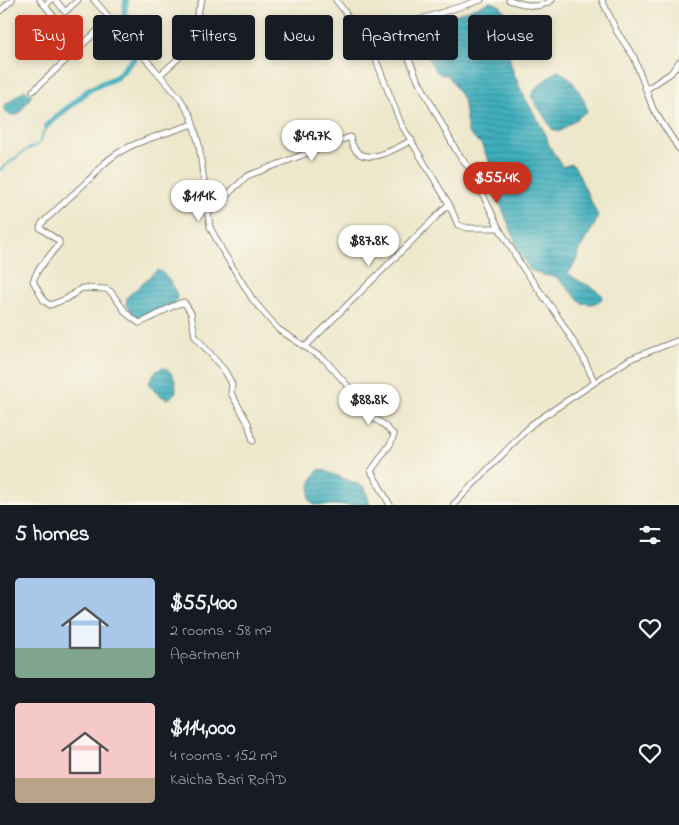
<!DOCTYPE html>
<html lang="en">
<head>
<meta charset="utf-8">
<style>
  body { margin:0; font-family:"Indie Flower",sans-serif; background:#20242c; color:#f1f3f6; height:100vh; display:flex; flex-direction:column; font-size:19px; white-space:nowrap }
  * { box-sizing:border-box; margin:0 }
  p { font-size:16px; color:#9ea1a6 }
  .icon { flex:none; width:28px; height:28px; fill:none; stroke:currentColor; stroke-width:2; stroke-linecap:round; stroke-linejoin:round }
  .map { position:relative; height:505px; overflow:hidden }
  .side { display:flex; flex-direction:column; background:#171b24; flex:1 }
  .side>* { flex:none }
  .banner { position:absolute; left:15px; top:15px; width:650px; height:45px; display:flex; gap:10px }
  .price { position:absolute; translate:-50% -42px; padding:0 11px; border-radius:18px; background:#fff; color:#222; font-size:16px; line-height:32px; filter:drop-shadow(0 1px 2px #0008) }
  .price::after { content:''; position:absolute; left:50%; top:30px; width:15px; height:11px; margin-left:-8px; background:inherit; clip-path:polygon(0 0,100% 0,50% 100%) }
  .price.current { background:#c8321e; color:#fff }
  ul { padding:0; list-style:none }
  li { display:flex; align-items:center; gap:15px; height:125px; padding:0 15px }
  li span { display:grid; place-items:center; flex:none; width:140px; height:100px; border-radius:5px; color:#555 }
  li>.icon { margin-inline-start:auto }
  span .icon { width:60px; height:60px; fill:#fffc; stroke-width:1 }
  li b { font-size:21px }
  h2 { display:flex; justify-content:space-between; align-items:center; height:60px; padding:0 15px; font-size:21px }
  .pill { padding:0 18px; border-radius:5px; background:#171b24; box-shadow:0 2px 8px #0003; font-size:18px; line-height:45px }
  .pill.current { background:#c8321e; color:#fff }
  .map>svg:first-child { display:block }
</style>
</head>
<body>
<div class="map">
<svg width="679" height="505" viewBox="0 0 679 505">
  <defs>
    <pattern id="water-rules" width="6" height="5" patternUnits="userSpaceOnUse" patternTransform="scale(1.25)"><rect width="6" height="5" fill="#40afbd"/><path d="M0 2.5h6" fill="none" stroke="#358e99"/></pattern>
  </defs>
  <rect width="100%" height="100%" fill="#fbf7ec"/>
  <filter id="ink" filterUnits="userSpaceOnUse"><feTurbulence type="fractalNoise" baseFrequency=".02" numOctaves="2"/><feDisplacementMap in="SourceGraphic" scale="10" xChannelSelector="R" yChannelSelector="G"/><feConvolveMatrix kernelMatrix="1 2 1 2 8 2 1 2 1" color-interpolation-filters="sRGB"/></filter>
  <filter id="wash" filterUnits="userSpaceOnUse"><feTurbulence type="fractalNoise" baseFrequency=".0096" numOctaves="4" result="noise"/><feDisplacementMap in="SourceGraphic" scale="20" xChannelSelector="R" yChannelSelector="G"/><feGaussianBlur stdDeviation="1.12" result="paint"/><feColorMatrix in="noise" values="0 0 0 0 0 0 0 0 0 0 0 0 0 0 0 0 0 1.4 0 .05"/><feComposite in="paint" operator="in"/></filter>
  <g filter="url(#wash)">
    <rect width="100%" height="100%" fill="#ede7cb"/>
    <path fill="url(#water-rules)" stroke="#2e666c" d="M490,2c28,4 15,42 21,62 8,28 21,44 34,69 3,4 2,10 5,14 4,8 9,11 12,20l9,-3 4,3 23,49c-4,14 -13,21 -17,32 -5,12 -4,15 -13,25 11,10 26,13 35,23l-3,5 -8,3 -10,-1 -26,-26 -14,-2 -12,-5 -11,-19 -17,-43 -13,-20v-27l-8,-17 -13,-11 -5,-34 -15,-24h-6l-7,-5 -10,-19 7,-10 4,-15 5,-6z
      M557,71c14,3 28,27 30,40l-28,21 -7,-3 -21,-33 6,-9z
      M24,90l8,5 -14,20h-8l-6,-5v-4z
      M157,270c9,2 20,19 20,29l-2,4 -29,15 -9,1 -11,-14 1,-8z
      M163,367c11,5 13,14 13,25l-7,7c-8,-1 -17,-9 -20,-17l6,-10z
      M320,469l45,18 5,18h-56l-4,-4c-3,-9 2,-27 10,-32z"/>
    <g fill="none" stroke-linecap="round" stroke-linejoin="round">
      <path stroke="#40afbd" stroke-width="2" d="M0,170l26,-20 13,-6 4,-11 13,-16"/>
      <path stroke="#40afbd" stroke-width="6" d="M46,126l44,-37 27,-12 31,-34c-2,-7 -18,-19 -24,-27l2,-16"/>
    </g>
  </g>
  <g filter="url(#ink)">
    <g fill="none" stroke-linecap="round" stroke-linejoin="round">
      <defs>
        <path id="street" d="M40,0l5,6 6,-6
          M56,0l9,12 13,-12
          M94,0l85,97 12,19 8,29 11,82 12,23 31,50 25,29 47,31 31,35 7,17 20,12 11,11 -3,8 -20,28 19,34
          M336,0l9,12 13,26 11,4 27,-15 85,-27
          M509,0c16,4 27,11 43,0
          M602,0l15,32 17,25 19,52 26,40
          M45,6l35,41
          M0,11l12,-11
          M396,27l20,49 41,76 15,20 27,56 24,40 32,44 28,45 11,24
          M369,42l32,82 48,80 9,21 10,3h31
          M160,75l33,-30 -1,-16 10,-29
          M647,89l24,-16 8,-11
          M33,91l77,-72
          M193,124c-33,12 -77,20 -98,50l-53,49 -2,5 19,13v3l-21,26 -5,11 11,20 6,4 16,-6 16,-11 24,1 5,3 16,22 12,9c16,-5 29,-17 45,-21l7,11 4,23 30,35 7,13 -1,9 17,30 5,18
          M207,214l40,-38 103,-39c7,35 42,14 62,3
          M305,347l144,-143
          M453,505l79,-81 98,-65 49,-19"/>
      </defs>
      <use href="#street" stroke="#848274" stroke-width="7"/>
      <use href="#street" stroke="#fff" stroke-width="5"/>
    </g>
  </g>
</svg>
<b class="price" style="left:312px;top:162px">$49.7K</b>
<b class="price current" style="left:497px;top:204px">$55.4K</b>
<b class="price" style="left:199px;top:222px">$114K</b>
<b class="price" style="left:369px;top:267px">$87.8K</b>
<b class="price" style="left:369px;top:426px">$88.8K</b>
<div class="banner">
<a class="pill current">Buy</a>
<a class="pill">Rent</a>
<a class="pill">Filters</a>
<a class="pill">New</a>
<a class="pill">Apartment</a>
<a class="pill">House</a>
</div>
</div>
<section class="side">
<h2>5 homes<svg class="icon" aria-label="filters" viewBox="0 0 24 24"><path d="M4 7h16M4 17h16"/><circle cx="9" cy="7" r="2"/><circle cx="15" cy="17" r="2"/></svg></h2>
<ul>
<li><span style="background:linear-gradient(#a9c7e8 70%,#7fa58c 0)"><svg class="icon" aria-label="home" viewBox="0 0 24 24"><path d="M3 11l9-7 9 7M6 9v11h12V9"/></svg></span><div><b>$55,400</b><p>2 rooms · 58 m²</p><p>Apartment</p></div><svg class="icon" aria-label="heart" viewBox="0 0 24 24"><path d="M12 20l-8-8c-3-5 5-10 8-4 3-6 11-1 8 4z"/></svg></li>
<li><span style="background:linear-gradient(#f6c9c9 75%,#b9a48a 0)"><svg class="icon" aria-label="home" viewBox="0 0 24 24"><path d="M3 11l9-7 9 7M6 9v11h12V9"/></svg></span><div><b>$114,000</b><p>4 rooms · 152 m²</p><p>Kaicha Bari RoAD</p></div><svg class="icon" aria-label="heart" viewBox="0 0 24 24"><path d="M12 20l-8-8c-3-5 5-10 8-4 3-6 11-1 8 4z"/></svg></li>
</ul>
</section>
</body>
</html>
